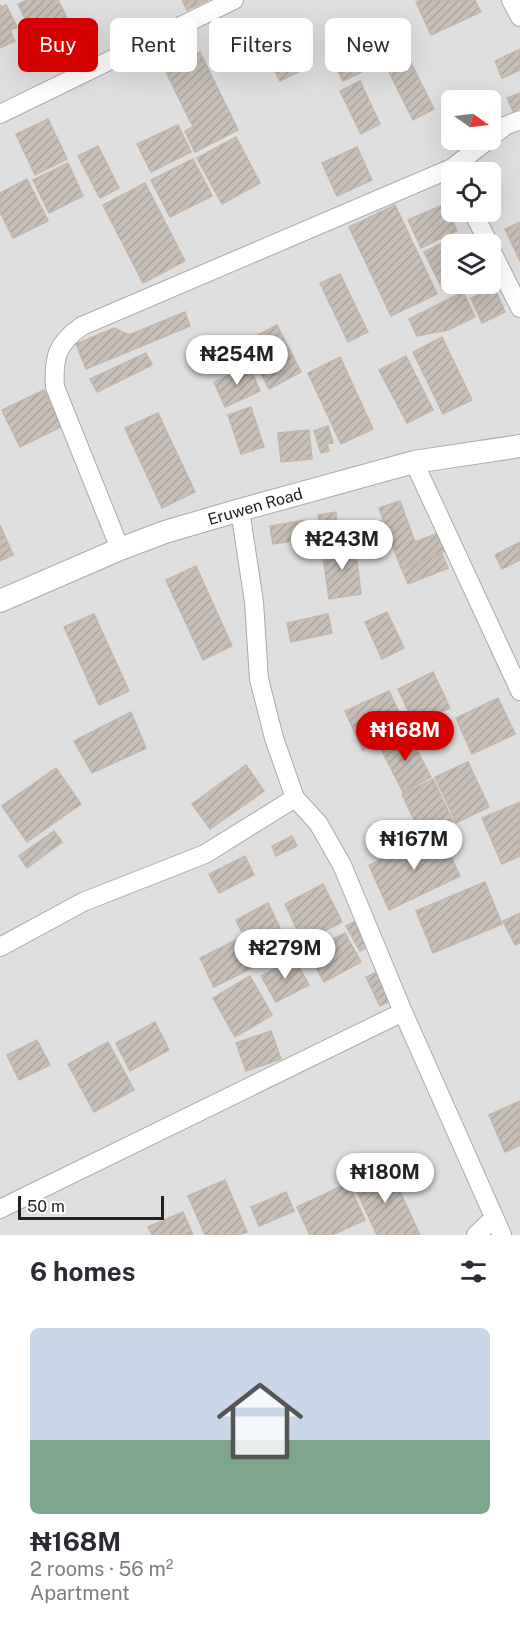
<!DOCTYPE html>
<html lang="en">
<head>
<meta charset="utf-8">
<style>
  body { margin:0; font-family:"Public Sans",sans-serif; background:#f2f2f3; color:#2b2b33; height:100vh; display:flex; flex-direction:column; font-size:22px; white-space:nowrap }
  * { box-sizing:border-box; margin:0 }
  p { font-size:20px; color:#7c7c81 }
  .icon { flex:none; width:33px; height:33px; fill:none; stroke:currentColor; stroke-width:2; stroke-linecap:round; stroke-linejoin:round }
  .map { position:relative; height:1235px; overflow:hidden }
  .sheet { display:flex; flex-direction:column; background:#fff; flex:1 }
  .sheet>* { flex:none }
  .hud { position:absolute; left:18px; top:18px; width:484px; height:54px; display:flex; gap:12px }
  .needle { width:39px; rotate:104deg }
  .tools { position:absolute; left:441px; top:90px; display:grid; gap:12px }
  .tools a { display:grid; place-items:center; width:60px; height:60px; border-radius:9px; background:#fff; box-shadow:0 6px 24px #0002; font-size:30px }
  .scale { position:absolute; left:18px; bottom:15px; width:146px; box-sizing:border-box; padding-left:6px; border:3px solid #222; border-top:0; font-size:16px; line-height:21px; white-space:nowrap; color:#222; -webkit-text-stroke:4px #fff; paint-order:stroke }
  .price { position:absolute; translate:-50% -51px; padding:0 14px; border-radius:21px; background:#fff; color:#222; font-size:20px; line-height:39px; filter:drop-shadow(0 2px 3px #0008) }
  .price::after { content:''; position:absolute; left:50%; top:36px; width:18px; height:14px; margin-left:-9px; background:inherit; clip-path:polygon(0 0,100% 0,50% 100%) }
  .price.on { background:#d40000; color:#fff }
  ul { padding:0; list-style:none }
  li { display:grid; align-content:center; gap:12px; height:318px; padding:0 30px }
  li+li { border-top:2px solid #e1e1e2 }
  li span { display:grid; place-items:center; height:186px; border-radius:9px; color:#555 }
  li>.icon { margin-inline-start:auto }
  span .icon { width:108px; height:108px; fill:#fffc; stroke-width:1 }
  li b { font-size:26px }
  h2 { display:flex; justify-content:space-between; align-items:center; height:72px; padding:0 30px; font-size:26px }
  .chip { padding:0 21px; border-radius:9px; background:#fff; box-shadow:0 6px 24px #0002; font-size:21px; line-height:54px }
  .chip.on { background:#d40000; color:#fff }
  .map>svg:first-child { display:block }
</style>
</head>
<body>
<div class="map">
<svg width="520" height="1235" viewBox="0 0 520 1235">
  <defs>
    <pattern id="building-hatch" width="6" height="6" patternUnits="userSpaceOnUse" patternTransform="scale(1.5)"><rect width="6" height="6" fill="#c7bfb8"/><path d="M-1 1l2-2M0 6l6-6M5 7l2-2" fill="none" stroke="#aba49e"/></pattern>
  </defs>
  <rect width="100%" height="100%" fill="#f2efe9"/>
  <path fill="#e0dfdf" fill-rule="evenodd" d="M0,0h520v1235h-520zM452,100h38v40h-38zM452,172h38v40h-38zM452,244h38v40h-38z"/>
  <path fill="url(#building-hatch)" stroke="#c4b6ab" stroke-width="1.5" d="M27,0h31l27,54 -34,17 -33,-67z
    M182,0h26l-21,10z
    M421,0h54l6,12 -50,23 -15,-33z
    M0,5l1,2 5,-2 11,22 -7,3 5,11 -15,7z
    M285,19l24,48 -29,14 -24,-47z
    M368,31l15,31 -40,19 -15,-31z
    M520,49v21l-18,8 -7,-17z
    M405,51l29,58 -21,11 -29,-58z
    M200,52l38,78 -43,22 -10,-21 8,-4 -28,-57z
    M360,81l20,43 -19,10 -21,-43z
    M520,93v15l-7,3 -6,-13z
    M48,119l19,40 -32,16 -19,-41z
    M178,125l13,27 -40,20 -14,-28z
    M236,137l24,46 -38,21 -25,-46z
    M98,146l21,42 -19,10 -22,-42z
    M357,147l15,33 -35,16 -15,-33z
    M193,159l19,37 -42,21 -19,-37z
    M68,163l15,33 -34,17 -16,-33z
    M27,179l21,42 -35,17 -13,-26v-19z
    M145,183l40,78 -42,22 -40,-78z
    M445,204l12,27 -36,17 -13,-28z
    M395,205l42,89 -46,22 -42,-89z
    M520,222v39l-15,-32z
    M455,236l5,8h-8v40h3l-12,6 -19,-38z
    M340,274l28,58 -20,10 -28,-59z
    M494,287l11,25 -23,11 -11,-25z
    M463,292l12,25 -27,13 -31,6 -8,-17z
    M185,312l5,14 -104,43 -10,-25 38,-16 15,7z
    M277,325l24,47 -32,17 -24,-47z
    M442,337l30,63 -29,14 -30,-62z
    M146,353l6,12 -55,27 -7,-13z
    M406,356l27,54 -26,13 -28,-53z
    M340,357l33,72 -32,15 -33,-71z
    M249,366l11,25 -35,16 -11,-25z
    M44,390l17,37 -41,20 -18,-37z
    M251,407l13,40 -23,7 -13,-39z
    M158,413l37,79 -33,16 -37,-80z
    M328,426l5,17 -6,1 2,7 -8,2 -7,-22z
    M309,430l3,29 -31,3 -3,-29z
    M400,501l15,41 24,-9 7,18 -45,17 -22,-60z
    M336,512l1,11 -17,2 -2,-10z
    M304,520l3,19 -34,5 -3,-18z
    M381,521l3,10 -19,5 -3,-11z
    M0,525l13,30 -13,6z
    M349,525l2,16 -28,4 -3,-16z
    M361,525l3,17 -10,2 -3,-17z
    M520,542v18l-18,9 -7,-14z
    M355,544l6,50 -32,5 -7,-50z
    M442,554l6,14 -40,16 -6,-15z
    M196,566l36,80 -29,14 -37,-80z
    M387,612l17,36 -22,11 -17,-37z
    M94,614l35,77 -30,14 -35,-78z
    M328,614l4,19 -41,9 -4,-19z
    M433,672l17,36 -35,17 -17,-36z
    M389,691l18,39 -44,20 -18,-39z
    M498,698l17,36 -43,20 -16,-36z
    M131,712l15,36 -54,25 -18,-32z
    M408,733l23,44 -28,15 -23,-45z
    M468,762l21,45 -33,16 -21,-46z
    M246,765l18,26 -54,38 -18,-25z
    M56,768l25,36 -54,38 -25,-36z
    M433,779l21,45 -31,15 -21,-45z
    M520,802v54l-18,8 -20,-46z
    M54,831l8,11 -35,26 -8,-12z
    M440,832l20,44 -71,34 -20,-45z
    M292,836l5,10 -21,10 -4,-10z
    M245,856l9,19 -35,18 -10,-19z
    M485,882l17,42 -69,29 -17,-42z
    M323,884l19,38 -39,20 -18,-38z
    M268,903l22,46 -32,16 -22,-45z
    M520,913v30l-5,2 -12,-24z
    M357,920l14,25 -11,6 -14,-25z
    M345,933l16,29 -37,20 -16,-30z
    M238,939l14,29 -38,19 -14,-29z
    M294,958l15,27 -33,17 -15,-26z
    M379,971l13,29 -12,6 -14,-29z
    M250,976l22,39 -37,22 -22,-39z
    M155,1022l14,28 -39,21 -14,-28z
    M271,1031l10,28 -35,12 -10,-28z
    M37,1040l13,25 -31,15 -12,-25z
    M108,1042l26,48 -40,22 -26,-48z
    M520,1101v44l-15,7 -16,-37z
    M387,1164l33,71h-43l-25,-54z
    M225,1180l22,52 -8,3h-34l-17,-39z
    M348,1183l17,37 -33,15h-22l-13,-28z
    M286,1192l8,19 -35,15 -8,-19z
    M183,1212l10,23h-41l-4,-8z"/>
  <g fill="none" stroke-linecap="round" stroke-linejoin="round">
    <defs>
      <path id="minor" d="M511,0l9,17
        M0,114l234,-114
        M490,138l15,-12 15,-6
        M473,212l16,32
        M490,248l30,60
        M414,462l106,229
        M240,510l14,92 5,77 15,59 21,60 23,25 24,42 61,147 99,223
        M120,549l-65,-162c-2,-29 2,-44 27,-61l370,-158 36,-28
        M0,947l83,-45 122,-48 90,-56
        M0,1209l403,-197
        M476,1235l18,-17"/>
      <path id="tertiary" d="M0,601l120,-52 45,-17 75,-22 174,-48 106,-16"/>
    </defs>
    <use href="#minor" stroke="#a9a9a9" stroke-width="20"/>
    <use href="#tertiary" stroke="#a9a9a9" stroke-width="24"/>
    <use href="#minor" stroke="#fff" stroke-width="18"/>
    <use href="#tertiary" stroke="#fff" stroke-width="22"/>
  </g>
  <g text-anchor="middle" stroke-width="6" stroke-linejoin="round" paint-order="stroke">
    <g font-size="16" fill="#222" stroke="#fff">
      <text transform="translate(255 506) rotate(-16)" y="6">Eruwen Road</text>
    </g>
  </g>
</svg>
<div class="tools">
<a><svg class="needle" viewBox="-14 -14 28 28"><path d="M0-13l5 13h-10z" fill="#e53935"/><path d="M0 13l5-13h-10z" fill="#7c7c81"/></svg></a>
<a><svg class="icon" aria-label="locate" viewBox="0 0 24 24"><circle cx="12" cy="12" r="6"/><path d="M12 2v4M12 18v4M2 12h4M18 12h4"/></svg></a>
<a><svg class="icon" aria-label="layers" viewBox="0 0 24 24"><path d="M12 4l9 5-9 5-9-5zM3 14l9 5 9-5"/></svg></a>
</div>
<div class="scale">50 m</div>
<b class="price" style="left:237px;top:386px">₦254M</b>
<b class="price" style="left:342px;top:571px">₦243M</b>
<b class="price on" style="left:405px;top:762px">₦168M</b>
<b class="price" style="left:414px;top:871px">₦167M</b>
<b class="price" style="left:285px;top:980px">₦279M</b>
<b class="price" style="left:385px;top:1204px">₦180M</b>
<div class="hud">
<a class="chip on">Buy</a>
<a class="chip">Rent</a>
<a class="chip">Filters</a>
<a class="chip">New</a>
</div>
</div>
<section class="sheet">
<h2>6 homes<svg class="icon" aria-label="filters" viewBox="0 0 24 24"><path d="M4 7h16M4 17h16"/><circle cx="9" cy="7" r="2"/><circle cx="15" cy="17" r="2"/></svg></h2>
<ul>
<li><span style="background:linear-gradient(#c9d6e8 60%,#7fa58c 0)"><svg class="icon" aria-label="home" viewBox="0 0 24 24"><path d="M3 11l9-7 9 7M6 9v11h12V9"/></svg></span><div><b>₦168M</b><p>2 rooms · 56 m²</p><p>Apartment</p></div></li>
</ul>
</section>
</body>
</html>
